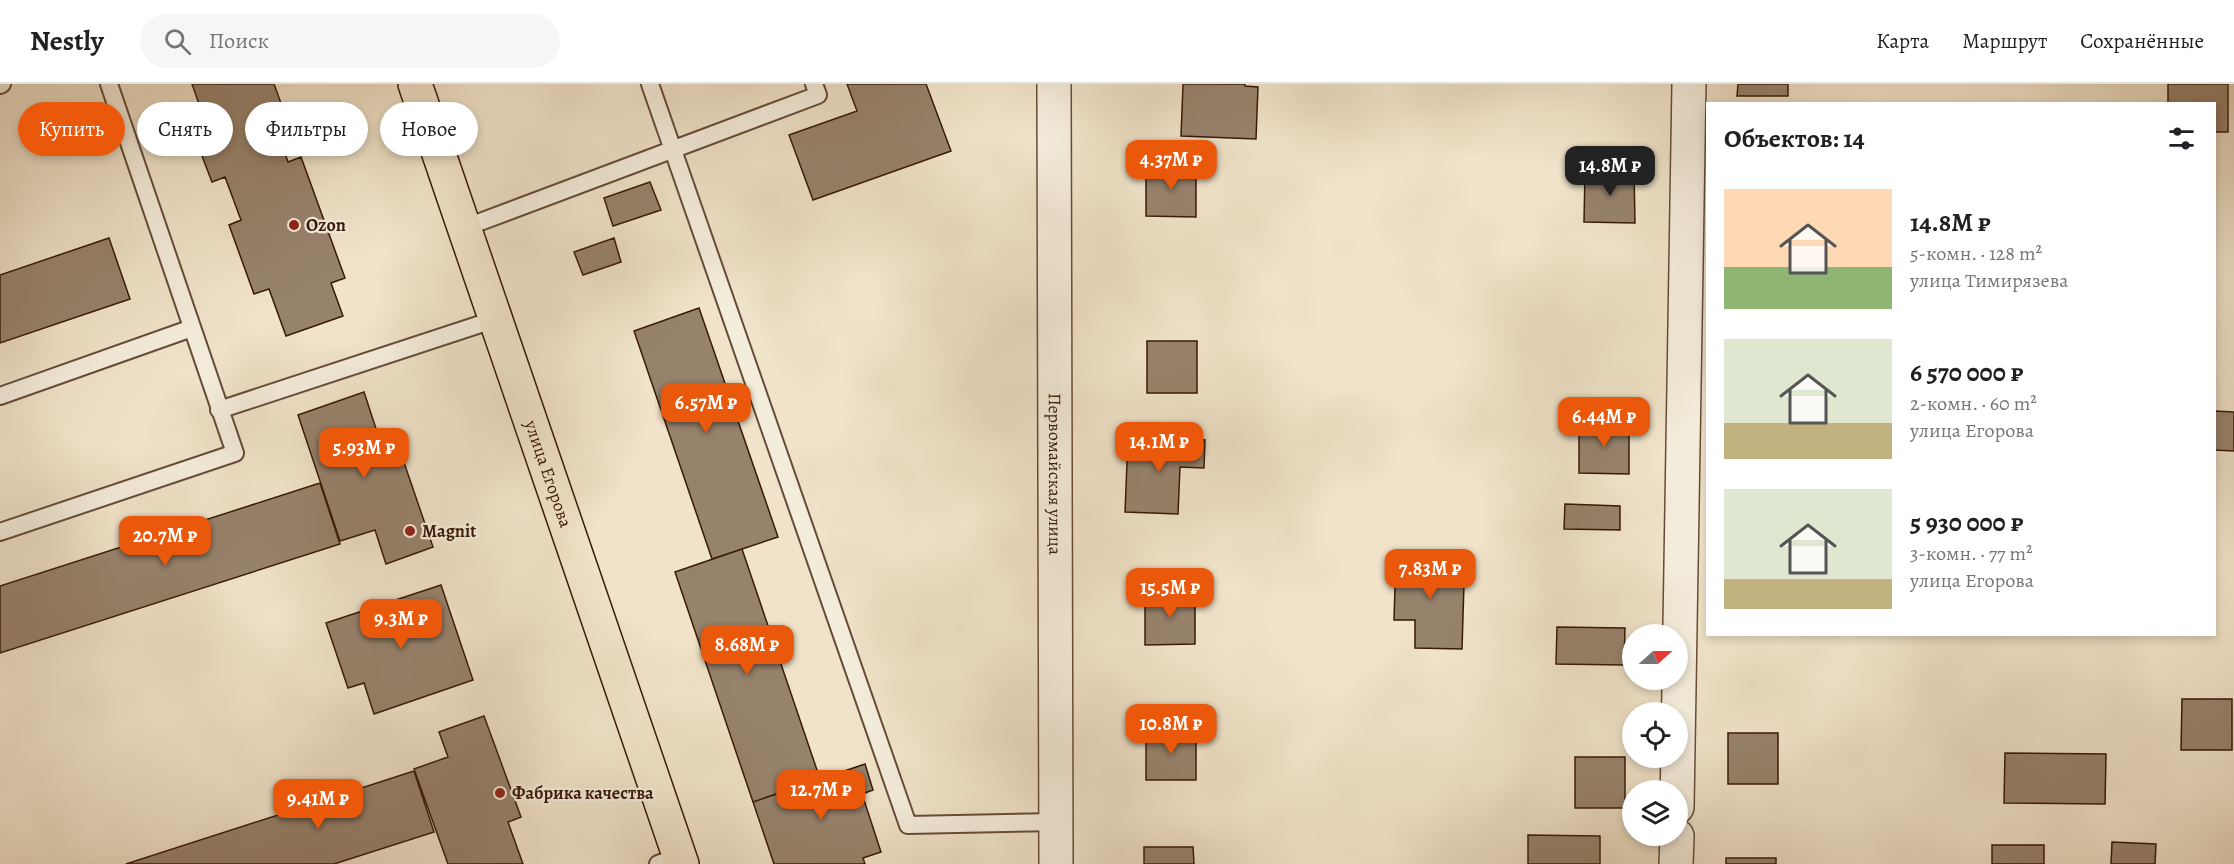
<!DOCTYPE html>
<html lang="ru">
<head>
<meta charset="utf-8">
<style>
  body { margin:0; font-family:Alegreya,serif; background:#f6f6f6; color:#202124; height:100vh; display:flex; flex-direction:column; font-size:22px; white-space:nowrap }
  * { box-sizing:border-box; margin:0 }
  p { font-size:20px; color:#757577 }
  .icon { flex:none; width:33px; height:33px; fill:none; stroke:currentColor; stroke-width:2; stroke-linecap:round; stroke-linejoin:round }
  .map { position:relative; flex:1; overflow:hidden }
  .drawer { position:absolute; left:1706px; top:18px; width:510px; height:534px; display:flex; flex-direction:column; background:#fff; border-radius:0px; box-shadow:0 3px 9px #0003 }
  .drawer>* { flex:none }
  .hud { position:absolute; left:18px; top:18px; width:570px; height:54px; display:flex; gap:12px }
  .needle { width:39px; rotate:69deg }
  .buttons { position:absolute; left:1622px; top:540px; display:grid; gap:12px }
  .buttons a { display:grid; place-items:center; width:66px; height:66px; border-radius:50%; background:#fff; box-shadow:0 3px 9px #0003; font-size:30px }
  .price { position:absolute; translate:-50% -51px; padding:0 14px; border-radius:12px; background:#ea580c; color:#fff; font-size:20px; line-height:39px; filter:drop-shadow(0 2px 3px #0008) }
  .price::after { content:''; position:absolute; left:50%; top:36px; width:18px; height:14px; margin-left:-9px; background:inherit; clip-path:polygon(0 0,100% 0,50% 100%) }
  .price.current { background:#222; color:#fff }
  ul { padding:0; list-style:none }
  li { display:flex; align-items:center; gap:18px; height:150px; padding:0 18px }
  li span { display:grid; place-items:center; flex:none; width:168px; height:120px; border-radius:0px; color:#555 }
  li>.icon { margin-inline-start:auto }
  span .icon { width:72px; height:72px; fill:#fffc; stroke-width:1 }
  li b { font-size:26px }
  h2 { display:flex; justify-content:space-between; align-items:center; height:72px; padding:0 18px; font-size:26px }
  .pill { padding:0 21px; border-radius:27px; background:#fff; box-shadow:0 3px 9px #0003; font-size:21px; line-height:54px }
  .pill.current { background:#ea580c; color:#fff }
  header { display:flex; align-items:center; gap:36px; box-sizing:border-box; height:84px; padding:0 30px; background:#fff; border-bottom:2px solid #e0e0e0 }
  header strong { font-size:28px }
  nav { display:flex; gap:33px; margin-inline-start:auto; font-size:21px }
  .search { width:420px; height:54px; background:#f6f6f6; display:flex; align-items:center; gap:15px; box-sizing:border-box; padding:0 21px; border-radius:33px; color:#757577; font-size:22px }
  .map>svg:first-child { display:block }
</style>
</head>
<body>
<header>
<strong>Nestly</strong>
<div class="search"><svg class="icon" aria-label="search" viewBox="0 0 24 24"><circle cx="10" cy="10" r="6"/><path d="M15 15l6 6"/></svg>Поиск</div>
<nav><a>Карта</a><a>Маршрут</a><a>Сохранённые</a></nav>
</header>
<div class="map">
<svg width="2234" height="780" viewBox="0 0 2234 780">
  <rect width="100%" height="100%" fill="#f0e3c9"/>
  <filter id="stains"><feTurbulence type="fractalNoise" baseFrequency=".00333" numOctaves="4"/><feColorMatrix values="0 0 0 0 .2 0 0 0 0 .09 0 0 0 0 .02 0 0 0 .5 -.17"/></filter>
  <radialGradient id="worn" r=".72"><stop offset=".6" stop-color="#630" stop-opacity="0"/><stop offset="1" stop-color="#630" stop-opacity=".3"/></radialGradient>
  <path fill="#97826c" stroke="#371908" stroke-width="1.5" d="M192,0h82l12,33 -12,5 14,40 13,-5 44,121 -14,5 12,33 -57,20 -17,-47 -15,5 -25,-69 12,-5 -16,-43 -13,5 -28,-73 15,-5z
    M847,0h79l25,67 -138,49 -24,-65 68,-24z
    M1183,0h62v2l13,1 -2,52 -75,-3z
    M1738,0h50v12h-51z
    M2168,0h60v48h-14v-28h-46z
    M1146,81h50v52l-50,-1z
    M1585,87h49l1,52 -51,-1z
    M650,98l11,28 -48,16 -9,-28z
    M109,154l21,61 -130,44v-68z
    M614,154l7,24 -38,13 -9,-23z
    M699,224l79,229 -66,22 -78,-228z
    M1147,257h50v52h-50z
    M364,308l20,61 15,-5 34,99 -47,17 -11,-34 -35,11 -42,-126z
    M2214,327l20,1v39l-20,-1z
    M1579,338h50v52l-50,-1z
    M1128,354l77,2 -1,28 -24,-1 -2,47 -53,-2z
    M320,399l20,61 -340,109v-67z
    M1565,420l55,2v24l-56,-1z
    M742,465l78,230 -67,23 -78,-230z
    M1396,470l57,2v27h11l-2,66 -47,-1v-28h-21z
    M441,501l32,95 -99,34 -10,-31 -16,5 -22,-65z
    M1145,509h50v51l-50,1z
    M1557,543l68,1 -1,37 -68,-1z
    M2182,615h50v51h-51z
    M484,632l37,101 -13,5 15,42h-75l-34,-95 34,-12 -9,-25z
    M1146,645h50v51h-50z
    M1728,649h50v51h-50z
    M2005,669l101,1 -1,50 -101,-1z
    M1575,673h50v51h-50z
    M865,680l8,26 -11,4 19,58 -18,6 2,6h-91l-21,-62z
    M414,687l20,61 -100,32h-208z
    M1528,751l72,1v28h-72z
    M2112,758l44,2 -1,20h-44z
    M1992,761h52v19h-52z
    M1144,763h49l1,17h-50z
    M1726,774h50v6h-50z"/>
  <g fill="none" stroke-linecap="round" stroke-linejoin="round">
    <defs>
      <path id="service" d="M650,0l258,741 148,-3
        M0,1l2,-1
        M464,144l354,-133 -4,-11
        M0,312l192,-68
        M219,326l277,-91
        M0,448l235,-79 -126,-369
        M658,780l22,-8"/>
      <g id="minor">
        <path id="s1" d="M1054,0l2,780"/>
        <path d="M1677,723l12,-723"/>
        <path d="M1676,780l1,-28"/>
      </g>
      <g id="primary">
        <path id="s2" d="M415,0l267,780"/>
      </g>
    </defs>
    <use href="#service" stroke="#654c38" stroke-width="20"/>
    <use href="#minor" stroke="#654c38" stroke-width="36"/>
    <use href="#primary" stroke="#371908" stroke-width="36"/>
    <use href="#service" stroke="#f5eddc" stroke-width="16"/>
    <use href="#minor" stroke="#f5eddc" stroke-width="33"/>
    <use href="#primary" stroke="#f0e3c9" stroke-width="33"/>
  </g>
  <g fill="#8f2418" stroke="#f5eddc" stroke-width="2">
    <circle cx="294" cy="141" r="6"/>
    <circle cx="410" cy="447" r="6"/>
    <circle cx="500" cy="709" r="6"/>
  </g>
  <g text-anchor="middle" stroke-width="4.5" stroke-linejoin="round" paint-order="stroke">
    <g font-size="18" font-weight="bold" fill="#371908" stroke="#f5eddc" text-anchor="start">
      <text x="306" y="147">Ozon</text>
      <text x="422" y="453">Magnit</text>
      <text x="512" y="715">Фабрика качества</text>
    </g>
    <g font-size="18" fill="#371908" stroke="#f5eddc">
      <text dy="6" stroke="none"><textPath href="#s2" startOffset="412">улица Егорова</textPath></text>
      <text dy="6" stroke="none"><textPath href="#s1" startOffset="390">Первомайская улица</textPath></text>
    </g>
  </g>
  <rect width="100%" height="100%" filter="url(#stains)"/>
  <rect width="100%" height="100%" fill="url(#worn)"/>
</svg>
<div class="buttons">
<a><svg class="needle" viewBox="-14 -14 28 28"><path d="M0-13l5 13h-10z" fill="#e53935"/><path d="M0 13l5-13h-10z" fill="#757577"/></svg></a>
<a><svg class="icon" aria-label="locate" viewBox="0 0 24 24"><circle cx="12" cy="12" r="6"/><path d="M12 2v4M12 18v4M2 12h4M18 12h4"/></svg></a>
<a><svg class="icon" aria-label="layers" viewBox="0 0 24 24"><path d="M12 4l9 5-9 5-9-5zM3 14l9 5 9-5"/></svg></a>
</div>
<b class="price" style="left:1171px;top:107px">4.37M ₽</b>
<b class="price current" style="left:1610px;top:113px">14.8M ₽</b>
<b class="price" style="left:706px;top:350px">6.57M ₽</b>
<b class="price" style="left:1604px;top:364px">6.44M ₽</b>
<b class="price" style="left:1159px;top:389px">14.1M ₽</b>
<b class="price" style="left:364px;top:395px">5.93M ₽</b>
<b class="price" style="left:165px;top:483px">20.7M ₽</b>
<b class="price" style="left:1430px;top:516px">7.83M ₽</b>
<b class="price" style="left:1170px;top:535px">15.5M ₽</b>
<b class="price" style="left:401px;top:566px">9.3M ₽</b>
<b class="price" style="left:747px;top:592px">8.68M ₽</b>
<b class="price" style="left:1171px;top:671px">10.8M ₽</b>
<b class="price" style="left:821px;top:737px">12.7M ₽</b>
<b class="price" style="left:318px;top:746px">9.41M ₽</b>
<div class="hud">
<a class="pill current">Купить</a>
<a class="pill">Снять</a>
<a class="pill">Фильтры</a>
<a class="pill">Новое</a>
</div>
<section class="drawer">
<h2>Объектов: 14<svg class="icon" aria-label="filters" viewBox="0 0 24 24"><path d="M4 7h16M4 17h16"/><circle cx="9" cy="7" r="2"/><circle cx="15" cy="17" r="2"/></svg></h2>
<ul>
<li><span style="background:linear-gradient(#ffd9b3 65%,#8fb573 0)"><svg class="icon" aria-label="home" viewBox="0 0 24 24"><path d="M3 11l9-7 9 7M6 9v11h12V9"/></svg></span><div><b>14.8M ₽</b><p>5-комн. · 128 m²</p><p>улица Тимирязева</p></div></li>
<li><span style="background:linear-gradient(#dfe7d0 70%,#c2b280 0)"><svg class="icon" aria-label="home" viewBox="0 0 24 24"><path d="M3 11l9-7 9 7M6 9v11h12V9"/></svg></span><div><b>6 570 000 ₽</b><p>2-комн. · 60 m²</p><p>улица Егорова</p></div></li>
<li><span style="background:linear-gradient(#dfe7d0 75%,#c2b280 0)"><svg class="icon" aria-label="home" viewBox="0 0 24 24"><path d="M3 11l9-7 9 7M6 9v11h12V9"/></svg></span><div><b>5 930 000 ₽</b><p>3-комн. · 77 m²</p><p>улица Егорова</p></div></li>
</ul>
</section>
</div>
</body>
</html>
